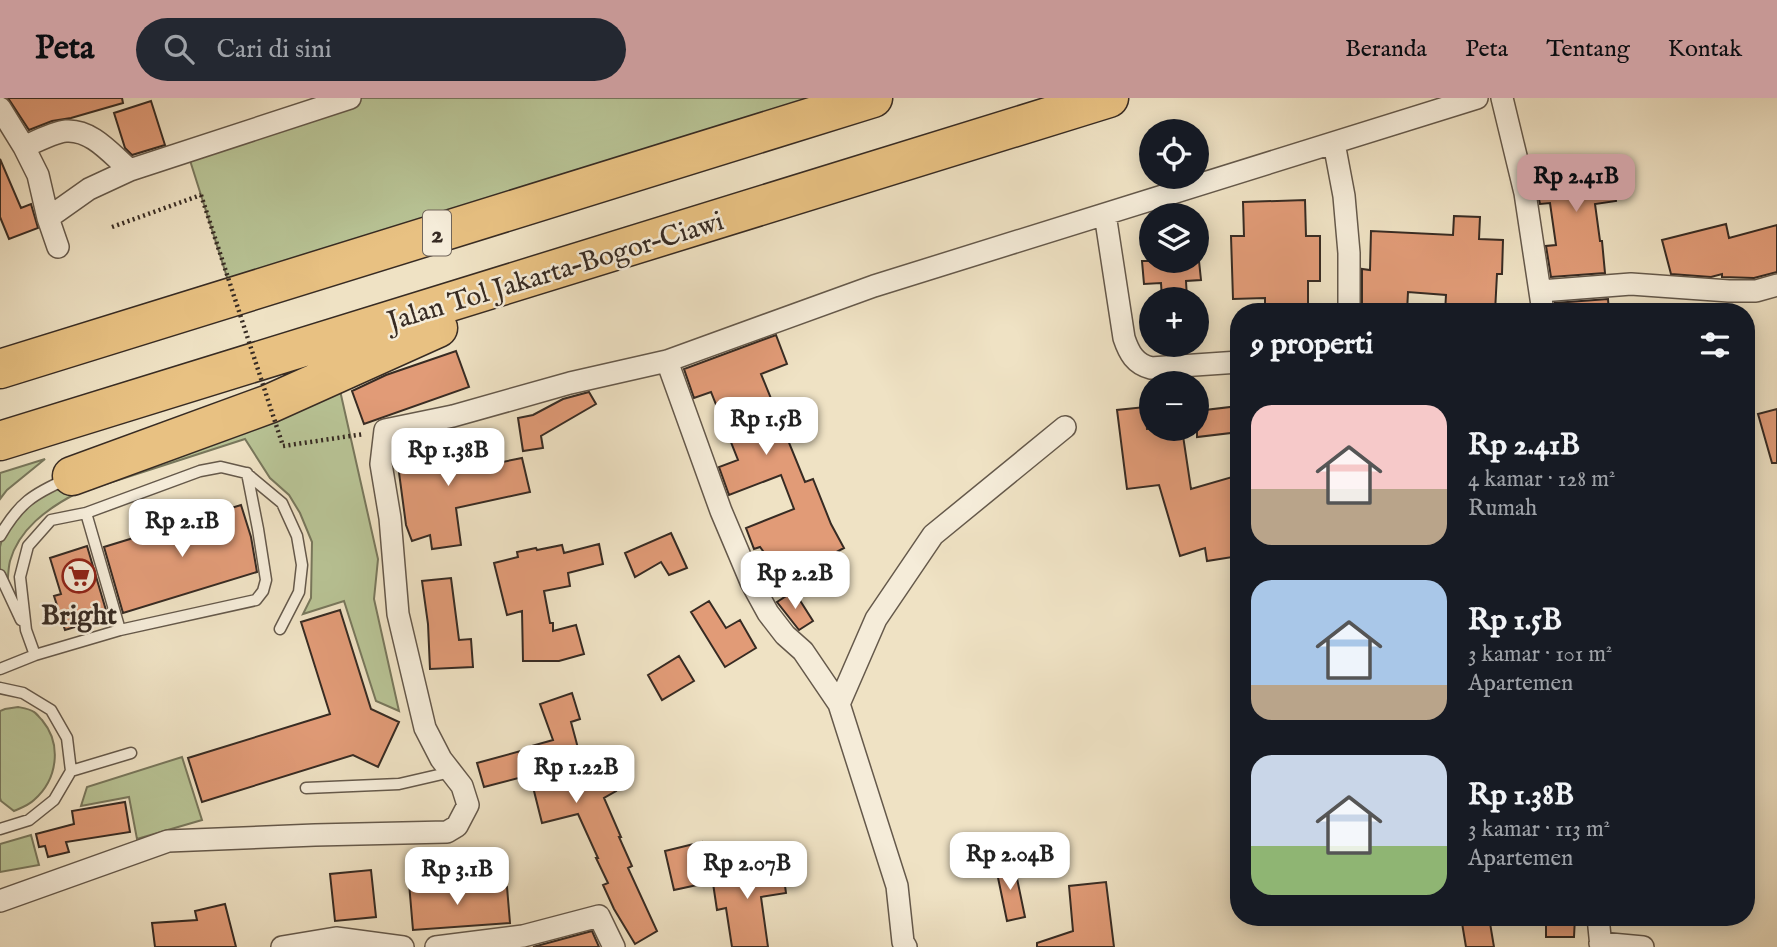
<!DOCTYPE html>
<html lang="id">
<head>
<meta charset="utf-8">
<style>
  body { margin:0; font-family:"IM FELL English",serif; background:#242831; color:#f1f3f6; height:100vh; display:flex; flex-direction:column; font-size:26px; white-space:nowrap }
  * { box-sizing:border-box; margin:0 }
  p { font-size:23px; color:#9ea1a6 }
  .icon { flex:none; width:38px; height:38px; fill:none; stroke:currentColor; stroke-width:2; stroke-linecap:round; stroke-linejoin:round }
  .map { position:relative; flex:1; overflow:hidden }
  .panel { position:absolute; left:1230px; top:205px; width:525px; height:623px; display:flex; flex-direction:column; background:#171b24; border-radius:28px; box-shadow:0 4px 18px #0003 }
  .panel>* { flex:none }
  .buttons { position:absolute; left:1139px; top:21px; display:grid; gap:14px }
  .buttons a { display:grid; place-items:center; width:70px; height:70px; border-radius:50%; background:#171b24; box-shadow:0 4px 18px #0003; font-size:35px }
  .price { position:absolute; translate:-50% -60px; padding:0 16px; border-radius:14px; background:#fff; color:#222; font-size:23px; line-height:46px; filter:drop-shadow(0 2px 4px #0008) }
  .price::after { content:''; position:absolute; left:50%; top:42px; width:21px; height:16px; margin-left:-10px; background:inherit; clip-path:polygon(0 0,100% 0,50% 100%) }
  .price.on { background:#c59692; color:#111 }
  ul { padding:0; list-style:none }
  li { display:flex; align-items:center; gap:21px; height:175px; padding:0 21px }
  li span { display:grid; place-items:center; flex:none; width:196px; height:140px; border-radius:21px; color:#555 }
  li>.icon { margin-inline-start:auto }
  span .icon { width:84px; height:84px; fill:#fffc; stroke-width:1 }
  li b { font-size:30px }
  h2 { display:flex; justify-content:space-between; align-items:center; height:84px; padding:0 21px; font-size:30px }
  header { display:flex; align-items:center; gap:42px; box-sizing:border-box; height:98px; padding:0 35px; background:#c59692; color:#111 }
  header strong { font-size:33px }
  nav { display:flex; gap:38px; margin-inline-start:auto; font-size:24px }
  .search { width:490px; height:63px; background:#242831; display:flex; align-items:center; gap:18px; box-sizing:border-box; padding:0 24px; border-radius:38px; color:#9ea1a6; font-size:26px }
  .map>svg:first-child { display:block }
</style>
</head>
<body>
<header>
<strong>Peta</strong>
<div class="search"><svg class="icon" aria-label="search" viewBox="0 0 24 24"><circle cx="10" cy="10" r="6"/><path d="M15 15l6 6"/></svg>Cari di sini</div>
<nav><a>Beranda</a><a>Peta</a><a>Tentang</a><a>Kontak</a></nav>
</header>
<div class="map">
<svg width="1777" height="849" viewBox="0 0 1777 849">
  <rect width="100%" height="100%" fill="#efe2c4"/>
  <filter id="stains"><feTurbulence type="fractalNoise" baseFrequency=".00286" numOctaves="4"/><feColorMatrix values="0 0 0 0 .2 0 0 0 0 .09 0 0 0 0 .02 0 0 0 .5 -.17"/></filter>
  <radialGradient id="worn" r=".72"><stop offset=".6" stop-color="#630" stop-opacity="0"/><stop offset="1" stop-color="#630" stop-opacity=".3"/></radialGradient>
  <path fill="#b8c395" stroke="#78775c" stroke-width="2" d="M351,0h522l-640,198 -46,-145z
    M339,288l39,173 -4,40 25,112 -23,-10 -32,-100 -41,13 8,-16 1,-56 -12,-29 -11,-18 -19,-17 -25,-39 -170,55c-28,15 -56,35 -65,67 -2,8 -2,19 -3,28l-7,-3c0,-12 0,-27 0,-39 6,-28 38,-49 60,-63z
    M45,361l-38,31 -7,9v-26z
    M18,609c5,1 12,2 16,5 2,1 6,6 8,8 20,24 16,59 -8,80 -5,5 -13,8 -20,11l-13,-10 -1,-3v-87l5,-2z
    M182,659l20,63 -65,19 -8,-42 -48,9 6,-19z
    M31,737l8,30 -39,7v-28z"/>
  <path fill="#e19b77" stroke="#372b23" stroke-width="2" d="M8,0h114l1,5 -52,15 -19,3 -23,9z
    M151,3l14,44 -33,10 -7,-7 -11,-35z
    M1609,58l7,45 -21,3 5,37h2l3,32 -54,4 -5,-31 10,-1 -6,-42 -10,1 -7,-33 22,-3 -1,-4z
    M0,61l21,49 10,-4 7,24 -29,11 -9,-22z
    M1305,102l1,36h14v45h-12v31h-43v-14l-32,1 -2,-63h13l-1,-34z
    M1454,118l26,1 -1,22 24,1 -1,34h-5l-2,38h-50l1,-17 -38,-3 -1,20h-45v-43l8,1 1,-39 82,4z
    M1726,126l3,14 48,-13v47l-23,6 -32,-1v-3l-11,3 -40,-3 -9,-34z
    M1142,163h57l2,19 -15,1 1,18h-25l-1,-16 -17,1z
    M1608,201l1,13h-53l-1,-9z
    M776,237l11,29 -26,10 44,108 8,-3 18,45 13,24 -19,10 -37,27 -28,-38 -6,2 -8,-21 48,-19 -13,-34 -52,20 -10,-28 19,-7 -27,-68 -17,6 -10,-29z
    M456,253l13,36 -105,37 -12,-33 34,-16z
    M589,294l7,12 -55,32 2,12 -20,3 -5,-33 15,-3 30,-16z
    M1239,308v26l-42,5v-26z
    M1145,309l2,22h35l9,60 48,-14v81l-32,5 -2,-13 -25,8 -21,-71 -32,4 -10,-79z
    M1777,311v54h-5l-14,-49z
    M443,334l5,41 74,-15 8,34 -74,16 5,37 -29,4 -2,-14 -18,6 -6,-16 -10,-75 1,-9z
    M241,407l10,32 6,35 -134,41 -19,-66z
    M671,435l16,35 -18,7 -8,-13 -26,15 -10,-24z
    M599,446l4,20 -35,9 2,13 -26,5 6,32h3v8l23,-6 8,29 -25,7h-36l-1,-50 -15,4 -13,-52 24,-6 -1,-5 19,-4 1,2 25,-5 2,8z
    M87,448l21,71 -43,13 -11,-34 7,-2 -11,-36z
    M451,480l8,62 12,-1 2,28 -43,2 -2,-45 -6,-43z
    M794,493l19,30 -14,9 -22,-28z
    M709,503l17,27 14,-8 16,28 -31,19 -34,-55z
    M340,512l31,99 28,13 -21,45 -25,-12 -151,47 -14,-44 142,-44 -29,-92z
    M679,558l15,25 -32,19 -14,-25z
    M572,595l8,26 -9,3 15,56 18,-10 12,23 -12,7 17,39h-2l13,29 -4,2 29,63 -22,13 -21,-35 -11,-24 5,-2 -12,-25h2l-20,-44 -36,9 -12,-48 -46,12 -7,-24 51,-14v-2l25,-7 -13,-36z
    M125,704l5,30 -64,10 3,10 -21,5 -3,-11 -6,1 -3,-13 38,-10 -2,-13z
    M702,744l9,40 -37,8 -9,-39z
    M782,766l4,29 -25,4 7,50h-36l-6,-39 -9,2 -6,-40 23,-3v3z
    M1014,766l11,53 -18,4 -11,-53z
    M371,772l5,47 -41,4 -5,-47z
    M429,783l1,10 39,-2v2l38,-4 3,36 -97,7 -4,-47z
    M1106,784l8,65h-77v-4l36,-12 -4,-45z
    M225,806l11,43h-81l-3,-24 45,-3 -2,-9z
    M1461,819h28l5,30h-28z
    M1546,819h29l-1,20h-28z
    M592,833l7,16h-66z"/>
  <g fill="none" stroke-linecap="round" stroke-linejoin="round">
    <defs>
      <path id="service" d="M0,438c19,-33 33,-42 67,-57
        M0,477l21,45
        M120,532l136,-30 7,-9 3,-11 -8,-51 -11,-56
        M35,557l-9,-25 -6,-53 8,-31 23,-26 35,-7 114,-42 21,-4 25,6 36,30 15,33 5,29 -3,27 -19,37
        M0,571l35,-14 85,-25 -34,-117
        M0,590l23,5 28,17 16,28 4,33 -17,29 -25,20 -29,9
        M71,673l60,-18
        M306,690l93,-4 52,-12"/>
      <path id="minor" d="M1502,0l23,95 18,119
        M0,10l24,39 14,28 10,43 10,29
        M1334,45l10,53 5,57v59
        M24,49c11,-5 30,-15 42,-16 26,-2 46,24 64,39
        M1105,116l19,124c5,15 11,26 27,30l88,-6
        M48,120l41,-29 41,-19 220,-72
        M1541,193l90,-7 98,7h27l21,-6
        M667,263l54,150 30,71 17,31 17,22 18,16 36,53 58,182 6,56 3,5
        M839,606l37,-85 57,-84 132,-108
        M0,803l168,-60 147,-6 132,-3 10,-6 11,-21 -6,-19 -21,-27 -16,-31 -27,-114 -8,-96 -9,-54 4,-34 68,-14 117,-33 97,-22 207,-75 603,-188
        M1598,819l3,30
        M1600,845l43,4
        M282,849l54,-9 67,9
        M436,849l87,-11 76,-20 15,31"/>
      <path id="motorway" d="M0,271l873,-271
        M0,343l1109,-343
        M72,378l197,-72 169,-76"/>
    </defs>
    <use href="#service" stroke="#65594b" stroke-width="13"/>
    <use href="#minor" stroke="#65594b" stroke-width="24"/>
    <use href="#motorway" stroke="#372b23" stroke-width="41"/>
    <path stroke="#372b23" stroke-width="4.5" stroke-dasharray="2 3.5" stroke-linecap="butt" d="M112,129l89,-32
      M283,348l81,-12"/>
    <use href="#service" stroke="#f5ecd9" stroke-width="10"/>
    <use href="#minor" stroke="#f5ecd9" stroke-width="21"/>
    <use href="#motorway" stroke="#e8c182" stroke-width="38"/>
    <path stroke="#372b23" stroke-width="4.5" stroke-dasharray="2 3.5" stroke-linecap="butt" d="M201,97l82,251"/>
  </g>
  <defs>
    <symbol id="supermarket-ring" viewBox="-11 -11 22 22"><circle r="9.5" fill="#f5ecd9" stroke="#8f2418" stroke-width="1.5"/><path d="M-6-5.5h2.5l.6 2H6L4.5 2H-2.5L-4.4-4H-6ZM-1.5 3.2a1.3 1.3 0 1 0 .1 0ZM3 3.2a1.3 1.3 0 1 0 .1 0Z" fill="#8f2418"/></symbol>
  </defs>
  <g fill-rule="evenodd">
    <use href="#supermarket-ring" x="60" y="459" width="38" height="38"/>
  </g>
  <g text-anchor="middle" stroke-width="5" stroke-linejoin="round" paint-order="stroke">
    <rect fill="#f5ecd9" stroke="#70655a" stroke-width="2" x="423" y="112.5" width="28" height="45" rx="5"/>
    <g font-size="26" font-weight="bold" fill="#372b23">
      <text x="437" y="144">2</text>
    </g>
    <g font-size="28" fill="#372b23" stroke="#f5ecd9">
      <text transform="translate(555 172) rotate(-17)" y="10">Jalan Tol Jakarta–Bogor–Ciawi</text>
    </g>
    <g font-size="28" font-weight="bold" fill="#372b23" stroke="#f5ecd9">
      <text x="79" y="526">Bright</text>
    </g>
  </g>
  <rect width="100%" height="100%" filter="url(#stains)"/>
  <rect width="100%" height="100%" fill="url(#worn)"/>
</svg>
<div class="buttons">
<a><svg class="icon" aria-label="locate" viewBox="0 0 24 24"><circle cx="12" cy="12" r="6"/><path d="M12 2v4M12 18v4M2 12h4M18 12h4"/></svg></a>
<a><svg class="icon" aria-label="layers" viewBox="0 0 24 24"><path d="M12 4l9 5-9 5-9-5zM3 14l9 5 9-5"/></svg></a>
<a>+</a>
<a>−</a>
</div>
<b class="price on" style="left:1576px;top:116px">Rp 2.41B</b>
<b class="price" style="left:766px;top:359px">Rp 1.5B</b>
<b class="price" style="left:448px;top:390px">Rp 1.38B</b>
<b class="price" style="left:182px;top:461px">Rp 2.1B</b>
<b class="price" style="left:795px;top:513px">Rp 2.2B</b>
<b class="price" style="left:576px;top:707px">Rp 1.22B</b>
<b class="price" style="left:1010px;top:794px">Rp 2.04B</b>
<b class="price" style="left:747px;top:803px">Rp 2.07B</b>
<b class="price" style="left:457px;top:809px">Rp 3.1B</b>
<section class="panel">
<h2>9 properti<svg class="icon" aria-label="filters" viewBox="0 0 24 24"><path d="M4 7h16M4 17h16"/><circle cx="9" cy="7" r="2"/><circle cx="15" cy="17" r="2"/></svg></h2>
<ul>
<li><span style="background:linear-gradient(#f6c9c9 60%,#b9a48a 0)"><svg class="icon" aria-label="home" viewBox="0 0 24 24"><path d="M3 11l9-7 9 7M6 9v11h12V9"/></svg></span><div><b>Rp 2.41B</b><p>4 kamar · 128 m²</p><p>Rumah</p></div></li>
<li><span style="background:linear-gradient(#a9c7e8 75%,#b9a48a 0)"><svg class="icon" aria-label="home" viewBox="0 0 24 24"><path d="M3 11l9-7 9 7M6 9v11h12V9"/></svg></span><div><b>Rp 1.5B</b><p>3 kamar · 101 m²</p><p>Apartemen</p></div></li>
<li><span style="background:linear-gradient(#c9d6e8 65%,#8fb573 0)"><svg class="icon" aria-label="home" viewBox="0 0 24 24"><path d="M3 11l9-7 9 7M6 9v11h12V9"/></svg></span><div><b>Rp 1.38B</b><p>3 kamar · 113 m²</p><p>Apartemen</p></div></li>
</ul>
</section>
</div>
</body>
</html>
